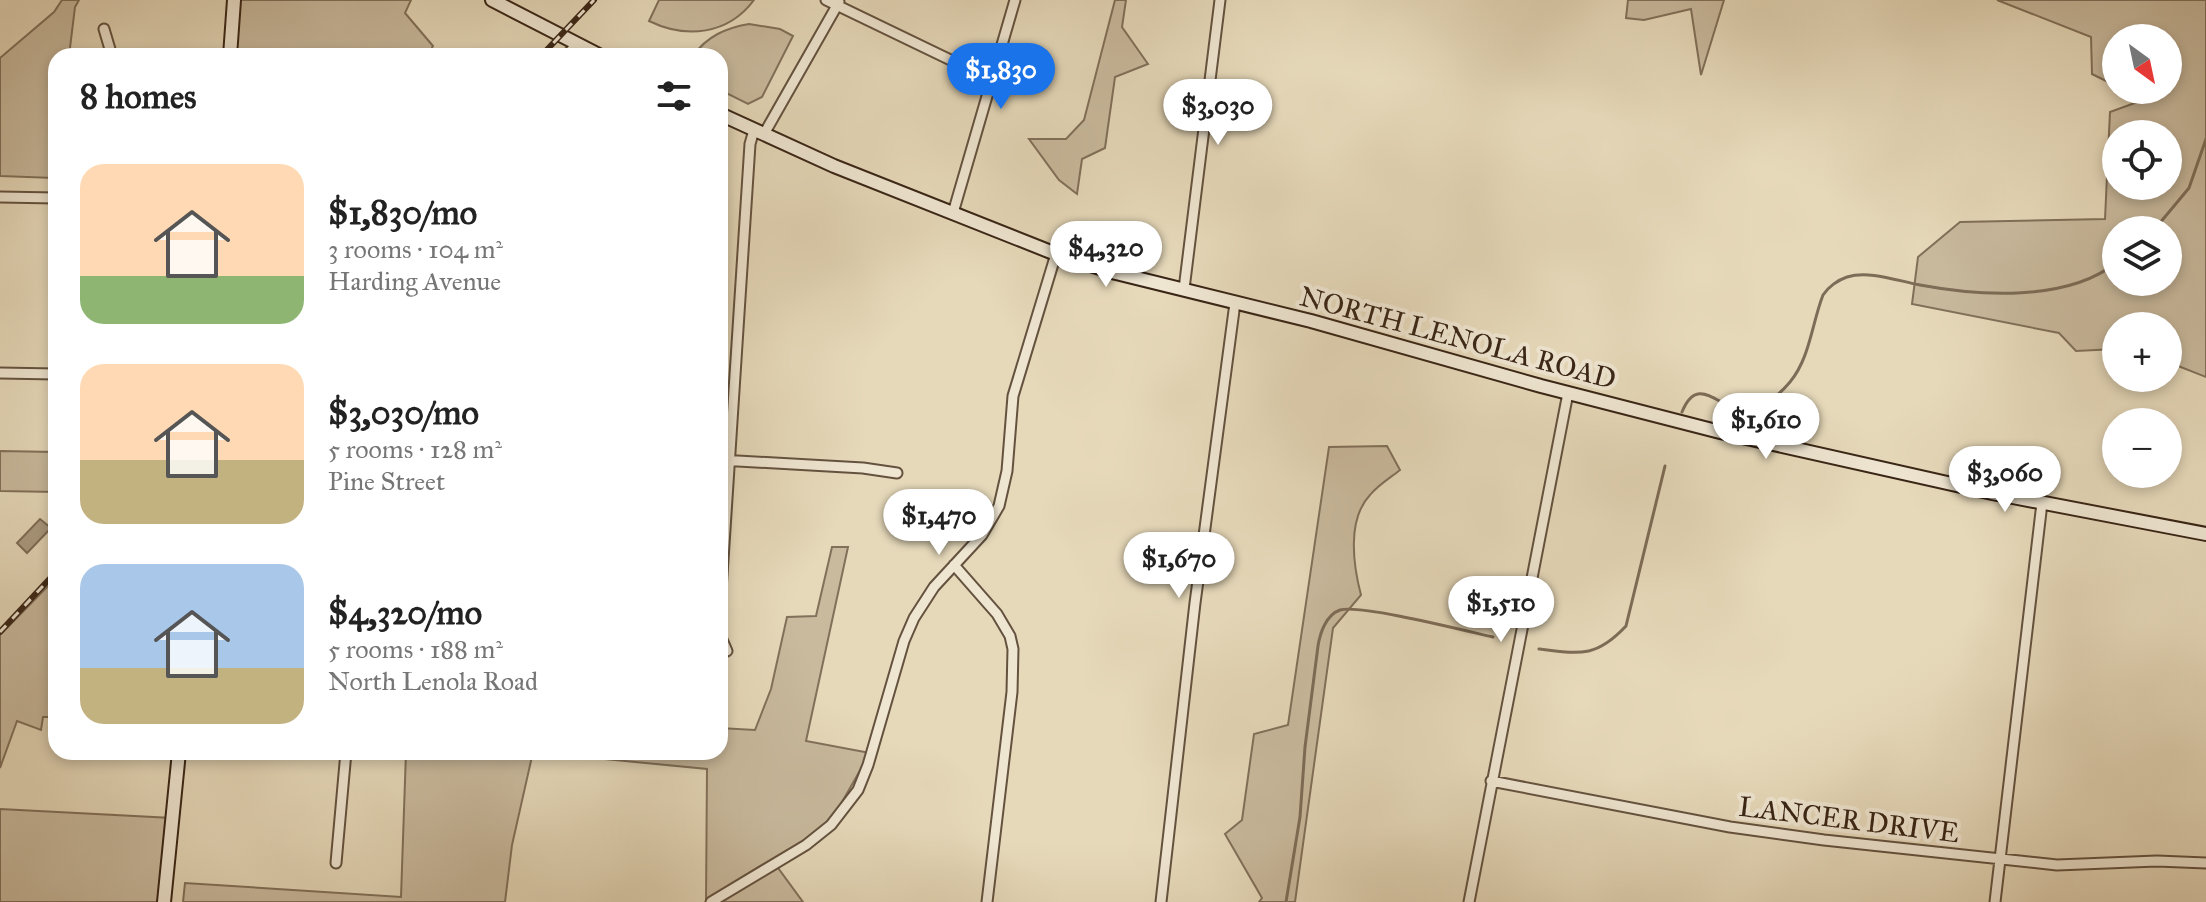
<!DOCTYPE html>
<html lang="en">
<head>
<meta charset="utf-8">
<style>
  body { margin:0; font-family:"IM FELL Great Primer",serif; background:#f6f6f6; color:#222; height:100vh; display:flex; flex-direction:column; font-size:30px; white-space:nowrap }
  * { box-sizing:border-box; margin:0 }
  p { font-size:26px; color:#767676 }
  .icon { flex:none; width:44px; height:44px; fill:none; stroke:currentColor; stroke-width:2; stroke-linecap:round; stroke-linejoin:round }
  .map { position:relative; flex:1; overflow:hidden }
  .side { position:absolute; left:48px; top:48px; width:680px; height:712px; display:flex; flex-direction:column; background:#fff; border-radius:24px; box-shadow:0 4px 12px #0003 }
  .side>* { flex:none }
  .needle { width:52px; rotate:147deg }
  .tools { position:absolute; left:2102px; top:24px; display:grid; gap:16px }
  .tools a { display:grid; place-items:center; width:80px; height:80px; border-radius:50%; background:#fff; box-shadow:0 4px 12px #0003; font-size:40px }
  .price { position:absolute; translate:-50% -68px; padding:0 18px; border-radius:28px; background:#fff; color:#222; font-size:26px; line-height:52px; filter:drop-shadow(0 2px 4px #0008) }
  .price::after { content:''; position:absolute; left:50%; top:48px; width:24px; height:18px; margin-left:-12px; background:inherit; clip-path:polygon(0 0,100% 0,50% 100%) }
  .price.active { background:#1a73e8; color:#fff }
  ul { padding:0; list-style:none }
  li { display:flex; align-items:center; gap:24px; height:200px; padding:0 32px }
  li span { display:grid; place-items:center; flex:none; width:224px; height:160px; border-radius:24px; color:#555 }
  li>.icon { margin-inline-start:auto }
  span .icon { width:96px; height:96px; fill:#fffc; stroke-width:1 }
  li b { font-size:34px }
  h2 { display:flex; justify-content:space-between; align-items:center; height:96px; padding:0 32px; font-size:34px }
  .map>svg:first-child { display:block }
</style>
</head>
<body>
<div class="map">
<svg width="2206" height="902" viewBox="0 0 2206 902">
  <rect width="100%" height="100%" fill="#e6d9ba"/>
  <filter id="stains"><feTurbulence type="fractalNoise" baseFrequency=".0025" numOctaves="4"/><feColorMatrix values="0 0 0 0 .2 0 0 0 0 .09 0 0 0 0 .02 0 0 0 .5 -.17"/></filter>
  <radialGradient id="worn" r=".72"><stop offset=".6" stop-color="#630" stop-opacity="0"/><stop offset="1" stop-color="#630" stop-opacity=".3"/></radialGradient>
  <path fill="#c9ba9e" stroke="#81705a" stroke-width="2" fill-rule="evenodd" d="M62,0h17l-4,7 -6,49h-13l-2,122 -54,-2v-118l54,-46z
    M236,0h175l-6,13 28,33 -5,10h-196z
    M659,0h95c-26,35 -68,39 -105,21z
    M1115,0h11l-4,27 26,37 -33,13 -10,71 -23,11 -5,35 -18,-14 -30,-41h37l18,-19z
    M1628,0h96l-23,75 -10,-66 -47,11 -18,-2z
    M1997,0h209v377l-38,-15v-36h-52v23l-40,2 -17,-18 -147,-29 6,-47 42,-35 145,-3 5,-107 33,-12 -18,-10h43v-52h-52v48l-24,-12 -1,-37zM2116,134h52v52h-52zM2116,230h52v52h-52z
    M749,24l31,5 13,7 -31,61 -14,7 -28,-14v-34h-27c14,-20 33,-28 56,-32z
    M1387,446l13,24c-10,8 -22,15 -30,25 -23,24 -17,70 -9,100l-28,33 -38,274h-36l3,-4 -37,-64 17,-14 12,-86 34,-9 41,-278z
    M0,451l56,1v40l-56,-1z
    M832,547h16l-42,194 64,12 -44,77 -53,31 30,41h-97l1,-133 -174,-17 -21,93 -7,57h-322l2,-19 216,14 5,-145h314v-24l35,2 16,-41 16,-72 29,-1z
    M51,583l5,1v133h-13l-2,13 -24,-9 -17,47v-133z
    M0,809l172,9 -6,84h-166z"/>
  <path fill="#ab9c82" stroke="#7d6c57" stroke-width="2" d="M40,519l11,9 -24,25 -10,-10z"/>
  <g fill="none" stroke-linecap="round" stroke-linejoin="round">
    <path stroke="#7d6c57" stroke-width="3" d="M2154,230l35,-42 17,-49
      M1682,412c16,-40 38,-2 62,-2 17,1 36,-16 46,-28 20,-24 22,-59 33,-87 5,-8 15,-15 24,-18 22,-7 51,4 73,8 59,11 146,17 196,-22
      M1539,649c41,5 57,9 87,-23l39,-160
      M1286,902l14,-85 5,-70 13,-101c2,-13 8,-31 22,-36 20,-6 126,21 153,27"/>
    <defs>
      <path id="street" d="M826,0l166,80
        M104,29l8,27
        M566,56l11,-12
        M764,134l75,-132
        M0,197l56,1
        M953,213l62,-213
        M1184,289l36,-289
        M0,373l56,1
        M720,460l143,8 34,5
        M954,565l43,49 13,22 3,13 -1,43 -25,210
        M720,606l30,-462 4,-14
        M720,635l7,16
        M1491,781l239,46 94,13 233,25 100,-4 49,2
        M336,863l10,-111
        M711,902l95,-57 25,-20 27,-35 10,-25 36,-124 10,-23 20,-31 48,-52 17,-29 8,-35 6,-75 43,-142
        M1161,902l34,-299 40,-300
        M1469,902l99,-509
        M1995,902l47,-399"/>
      <path id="secondary" d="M492,0l109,56
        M230,56l4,-56
        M720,114l114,52 222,88 60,19 195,48 230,65 179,46 272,61 214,41
        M164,902l15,-150"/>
    </defs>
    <use href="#street" stroke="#64523f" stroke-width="13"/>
    <use href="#secondary" stroke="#392516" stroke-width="16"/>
    <use href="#street" stroke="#efe6d2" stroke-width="9"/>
    <use href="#secondary" stroke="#efe6d2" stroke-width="12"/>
    <defs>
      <path id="rail" d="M541,56l53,-56
        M0,632l56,-60"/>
    </defs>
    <use href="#rail" stroke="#392516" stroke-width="6"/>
    <use href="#rail" stroke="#efe6d2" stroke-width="3" stroke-dasharray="9" stroke-linecap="butt"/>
  </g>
  <g text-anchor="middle" stroke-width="8" stroke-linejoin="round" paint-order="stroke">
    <g font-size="28" fill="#392516" stroke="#efe6d2">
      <text transform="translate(1458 337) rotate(15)" y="10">NORTH LENOLA ROAD</text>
      <text transform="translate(1849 819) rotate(7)" y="10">LANCER DRIVE</text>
    </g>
  </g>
  <rect width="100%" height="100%" filter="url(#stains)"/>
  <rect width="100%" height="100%" fill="url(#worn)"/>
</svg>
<div class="tools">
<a><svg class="needle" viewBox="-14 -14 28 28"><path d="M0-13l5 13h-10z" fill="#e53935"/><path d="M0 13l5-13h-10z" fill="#767676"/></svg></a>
<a><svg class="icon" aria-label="locate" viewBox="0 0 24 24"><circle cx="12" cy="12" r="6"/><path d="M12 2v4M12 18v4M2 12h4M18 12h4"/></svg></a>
<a><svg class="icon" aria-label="layers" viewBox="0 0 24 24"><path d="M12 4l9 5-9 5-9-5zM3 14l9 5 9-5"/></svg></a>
<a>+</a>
<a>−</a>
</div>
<b class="price active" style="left:1001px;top:111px">$1,830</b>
<b class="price" style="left:1218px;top:147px">$3,030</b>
<b class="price" style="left:1106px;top:289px">$4,320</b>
<b class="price" style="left:1766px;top:461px">$1,610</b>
<b class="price" style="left:2005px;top:514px">$3,060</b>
<b class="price" style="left:939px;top:557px">$1,470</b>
<b class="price" style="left:1179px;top:600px">$1,670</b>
<b class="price" style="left:1501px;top:644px">$1,510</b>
<section class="side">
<h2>8 homes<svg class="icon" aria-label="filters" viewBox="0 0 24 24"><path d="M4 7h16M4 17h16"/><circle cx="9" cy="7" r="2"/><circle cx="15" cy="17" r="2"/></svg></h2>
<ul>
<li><span style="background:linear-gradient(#ffd9b3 70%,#8fb573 0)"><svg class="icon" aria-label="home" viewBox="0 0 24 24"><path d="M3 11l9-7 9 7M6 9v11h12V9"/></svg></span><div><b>$1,830/mo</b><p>3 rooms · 104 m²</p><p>Harding Avenue</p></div></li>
<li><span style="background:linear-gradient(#ffd9b3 60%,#c2b280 0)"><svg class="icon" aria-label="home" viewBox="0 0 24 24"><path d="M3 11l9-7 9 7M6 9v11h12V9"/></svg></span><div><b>$3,030/mo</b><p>5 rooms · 128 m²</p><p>Pine Street</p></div></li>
<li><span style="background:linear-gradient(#a9c7e8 65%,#c2b280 0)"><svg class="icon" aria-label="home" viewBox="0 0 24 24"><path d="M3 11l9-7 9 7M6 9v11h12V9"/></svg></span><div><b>$4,320/mo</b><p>5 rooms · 188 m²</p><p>North Lenola Road</p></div></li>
</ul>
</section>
</div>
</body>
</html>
